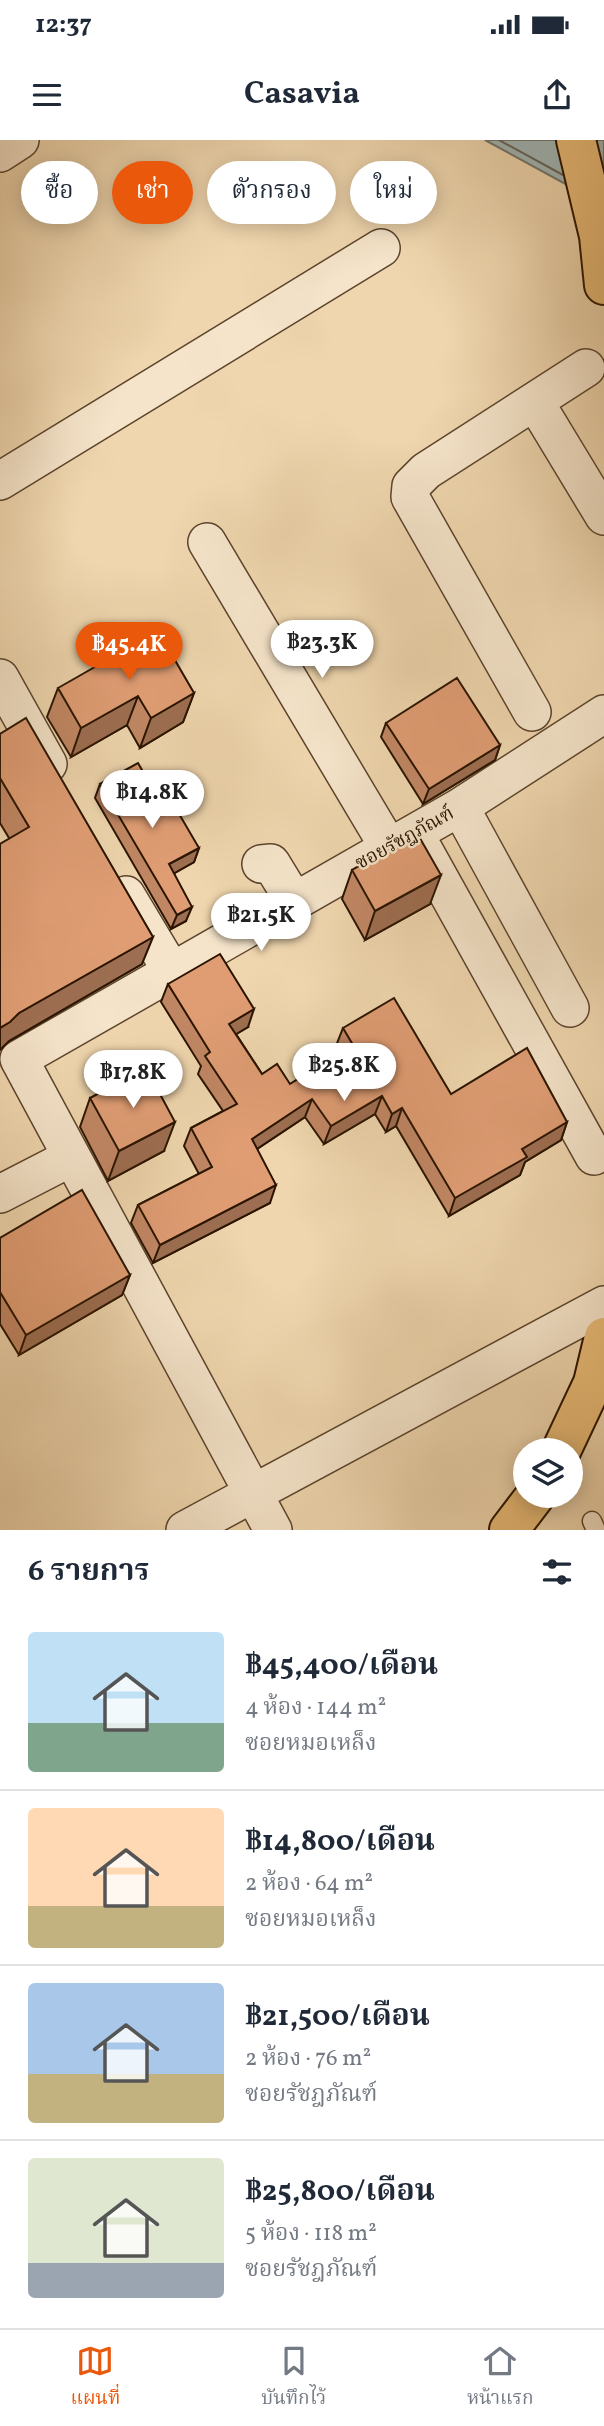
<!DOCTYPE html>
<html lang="th">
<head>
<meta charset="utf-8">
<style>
  body { margin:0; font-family:Vollkorn,"Noto Serif Thai",serif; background:#f2f2f3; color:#1f2937; height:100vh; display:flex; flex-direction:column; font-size:26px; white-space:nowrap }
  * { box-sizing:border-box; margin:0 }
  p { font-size:23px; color:#747a83 }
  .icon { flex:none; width:38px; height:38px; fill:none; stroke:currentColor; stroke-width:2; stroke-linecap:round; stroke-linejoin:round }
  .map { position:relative; height:1390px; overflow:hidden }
  .side { display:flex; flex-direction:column; background:#fff; flex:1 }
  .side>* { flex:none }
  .guide { position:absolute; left:21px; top:21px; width:564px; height:63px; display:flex; gap:14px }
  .tools { position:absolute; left:513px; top:1298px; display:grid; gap:14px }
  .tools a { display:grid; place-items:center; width:70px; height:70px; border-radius:50%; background:#fff; box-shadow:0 4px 18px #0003; font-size:35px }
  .price { position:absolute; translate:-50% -60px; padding:0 16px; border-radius:24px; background:#fff; color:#222; font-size:23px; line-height:46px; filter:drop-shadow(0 2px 4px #0008) }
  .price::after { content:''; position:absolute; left:50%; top:42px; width:21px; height:16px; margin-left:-10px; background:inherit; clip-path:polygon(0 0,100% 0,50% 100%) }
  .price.selected { background:#ea580c; color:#fff }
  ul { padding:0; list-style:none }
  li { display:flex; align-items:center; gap:21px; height:175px; padding:0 28px }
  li+li { border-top:2px solid #e0e1e3 }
  li span { display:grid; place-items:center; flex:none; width:196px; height:140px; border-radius:7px; color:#555 }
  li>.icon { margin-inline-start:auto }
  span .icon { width:84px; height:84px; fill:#fffc; stroke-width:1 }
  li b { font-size:30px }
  h2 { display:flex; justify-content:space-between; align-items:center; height:84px; padding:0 28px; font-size:30px }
  .chip { padding:0 24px; border-radius:32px; background:#fff; box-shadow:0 4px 18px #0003; font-size:24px; line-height:63px }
  .chip.selected { background:#ea580c; color:#fff }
  .status { display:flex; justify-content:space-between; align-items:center; height:49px; padding:0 35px; background:#fff; direction:ltr }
  .status svg { height:19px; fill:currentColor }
  header { display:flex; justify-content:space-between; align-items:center; height:91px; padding:0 28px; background:#fff; font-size:32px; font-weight:700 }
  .dock { display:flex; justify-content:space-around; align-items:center; height:98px; border-top:2px solid #e0e1e3; background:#fff; font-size:19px; color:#747a83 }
  .dock a { display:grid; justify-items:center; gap:4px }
  .dock .selected { color:#ea580c }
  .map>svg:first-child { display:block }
</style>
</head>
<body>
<div class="status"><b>12:37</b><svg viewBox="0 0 49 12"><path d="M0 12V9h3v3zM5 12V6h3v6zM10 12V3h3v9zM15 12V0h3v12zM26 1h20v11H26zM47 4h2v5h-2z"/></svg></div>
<header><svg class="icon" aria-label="menu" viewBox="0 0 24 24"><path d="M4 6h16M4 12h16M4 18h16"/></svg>Casavia<svg class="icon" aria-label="share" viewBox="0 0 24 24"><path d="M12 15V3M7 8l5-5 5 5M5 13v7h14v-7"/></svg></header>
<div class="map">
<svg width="604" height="1390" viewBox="0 0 604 1390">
  <rect width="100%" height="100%" fill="#efd6ae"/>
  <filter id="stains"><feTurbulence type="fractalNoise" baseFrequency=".00286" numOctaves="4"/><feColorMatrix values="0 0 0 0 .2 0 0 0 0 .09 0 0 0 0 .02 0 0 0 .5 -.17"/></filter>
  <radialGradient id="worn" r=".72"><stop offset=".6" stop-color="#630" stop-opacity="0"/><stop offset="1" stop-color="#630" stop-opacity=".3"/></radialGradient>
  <path fill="#a0b6b6" stroke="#71756d" stroke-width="2" d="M485,0h119v65z"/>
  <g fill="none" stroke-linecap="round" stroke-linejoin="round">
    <path stroke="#65655b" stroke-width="2" d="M499,0l64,35"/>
    <defs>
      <path id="service" d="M592,1381l4,9"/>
      <path id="minor" d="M0,13l20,-13
        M535,262l69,114
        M0,341l381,-233
        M207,402l181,304
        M0,538l48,86
        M532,572l-122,-215 1,-11 15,-15 160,-103
        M460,667l110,201
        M416,696l178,320
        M261,724l10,-1 22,36
        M126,755l46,77
        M0,1054l70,-36
        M185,1390l419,-225
        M273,1390l-254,-471 441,-252 144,-93"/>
      <path id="motorway" d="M576,0l23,96 5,49
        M561,1311l32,-68 11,-46
        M509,1390l26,-34"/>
    </defs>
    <use href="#service" stroke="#5b442c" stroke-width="21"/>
    <use href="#minor" stroke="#5b442c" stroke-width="40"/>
    <use href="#motorway" stroke="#2a1400" stroke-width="42"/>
    <use href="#service" stroke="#f5e4ca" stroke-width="18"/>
    <use href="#minor" stroke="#f5e4ca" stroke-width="37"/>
    <use href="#motorway" stroke="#e8bb77" stroke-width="38"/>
  </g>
  <path fill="#c18764" stroke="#2a1400" stroke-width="2" d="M58,548l136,5 -11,29 -43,26 -13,-23 -56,32 -24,-40z
    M386,583l114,22 -5,15 -72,44 -42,-67z
    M0,594l142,230 -133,77v-203l-9,-15z
    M100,644l62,21 37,43 -5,14 -20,11 12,48 -15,8 -76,-131z
    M352,730l78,34 -65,36 -23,-41z
    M168,844l80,43 -12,7 26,40 28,10 50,-31 -4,-7 7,-18 108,66 116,28 -6,18 -36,22 -5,13 -71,41 -53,-90 -10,6 -11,-18 -51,30 -19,-27 -48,32 13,54 -117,60 -22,-40 7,-18 61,-31 -15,-28 7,-18 32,-17 -25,-37 3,-8 -40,-64z
    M90,958l74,53 -56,30 -28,-54z
    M0,1098l130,37 -8,20 -103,60 -19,-31z"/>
  <path fill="#9d6e51" stroke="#2a1400" stroke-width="2" d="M194,553l-11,29 -43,26 11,-30z
    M138,556l-11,29 -56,32 10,-29z
    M500,605l-5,15 -72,44 6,-15z
    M199,708l-5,14 -30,17 5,-15z
    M441,735l-11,29 -65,36 10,-29z
    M192,767l-6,14 -15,8 6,-14z
    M153,797l-11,27 -133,77 -9,9v-22l19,-15z
    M254,869l-6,18 -25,15 6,-18z
    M382,956l-7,18 -51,30 7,-18z
    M312,959l-7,18 -60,40 7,-18z
    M402,968l-6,18 -10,6 6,-18z
    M175,982l-11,29 -56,30 11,-30z
    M567,982l-6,18 -36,22 -5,13 -71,41 6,-18 67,-49z
    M276,1045l-6,18 -117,60 7,-18z
    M130,1135l-8,20 -103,60 7,-20z"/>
  <path fill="#e09d74" stroke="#2a1400" stroke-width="2" d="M158,491l36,62 -43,25 -13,-22 -57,32 -23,-40z
    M457,538l43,67 -71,44 -43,-66z
    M26,578l127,219 -134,76 -9,9 -10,6v-184l29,-17 -29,-49v-44z
    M138,623l24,42 9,-5 28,48 -30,16 23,43 -15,8 -77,-131z
    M417,693l24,42 -66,36 -23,-41z
    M220,814l34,55 -25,15 33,50 15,-10 13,20 63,-39 -10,-17 51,-30 57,96 76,-46 40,74 -45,27 5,8 -72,41 -53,-90 -10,6 -10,-18 -51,30 -19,-27 -60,40 24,46 -116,60 -22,-40 74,-38 -21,-39 46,-24 -32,-48 5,-4 -42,-68z
    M146,928l29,54 -56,29 -29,-53z
    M82,1050l48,85 -104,60 -26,-43v-54z"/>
  <g text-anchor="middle" stroke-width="5" stroke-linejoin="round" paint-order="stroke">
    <g font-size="19" fill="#2a1400" stroke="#f5e4ca">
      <text transform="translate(404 697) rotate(-29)" y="7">ซอยรัชฎภัณฑ์</text>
    </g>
  </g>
  <rect width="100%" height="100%" filter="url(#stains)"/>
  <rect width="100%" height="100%" fill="url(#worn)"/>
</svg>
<div class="tools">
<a><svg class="icon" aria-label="layers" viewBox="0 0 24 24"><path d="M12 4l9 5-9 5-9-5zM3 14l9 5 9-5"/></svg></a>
</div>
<b class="price" style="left:322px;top:540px">฿23.3K</b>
<b class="price selected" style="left:129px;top:542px">฿45.4K</b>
<b class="price" style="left:152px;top:690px">฿14.8K</b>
<b class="price" style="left:261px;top:813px">฿21.5K</b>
<b class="price" style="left:344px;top:963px">฿25.8K</b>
<b class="price" style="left:133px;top:970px">฿17.8K</b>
<div class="guide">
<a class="chip">ซื้อ</a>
<a class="chip selected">เช่า</a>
<a class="chip">ตัวกรอง</a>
<a class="chip">ใหม่</a>
</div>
</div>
<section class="side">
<h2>6 รายการ<svg class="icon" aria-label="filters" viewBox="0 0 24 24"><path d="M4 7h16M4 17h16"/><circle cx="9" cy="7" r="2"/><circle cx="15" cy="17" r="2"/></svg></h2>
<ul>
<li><span style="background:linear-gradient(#bfe0f5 65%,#7fa58c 0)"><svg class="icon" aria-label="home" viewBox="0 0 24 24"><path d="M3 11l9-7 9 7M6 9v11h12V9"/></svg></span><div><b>฿45,400/เดือน</b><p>4 ห้อง · 144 m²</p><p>ซอยหมอเหล็ง</p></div></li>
<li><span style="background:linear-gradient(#ffd9b3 70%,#c2b280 0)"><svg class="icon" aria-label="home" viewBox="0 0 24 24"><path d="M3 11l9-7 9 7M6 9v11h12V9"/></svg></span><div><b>฿14,800/เดือน</b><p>2 ห้อง · 64 m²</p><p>ซอยหมอเหล็ง</p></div></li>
<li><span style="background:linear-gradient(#a9c7e8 65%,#c2b280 0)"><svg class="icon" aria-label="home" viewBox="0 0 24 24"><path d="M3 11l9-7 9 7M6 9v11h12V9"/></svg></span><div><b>฿21,500/เดือน</b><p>2 ห้อง · 76 m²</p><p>ซอยรัชฎภัณฑ์</p></div></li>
<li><span style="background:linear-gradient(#dfe7d0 75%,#9aa5b1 0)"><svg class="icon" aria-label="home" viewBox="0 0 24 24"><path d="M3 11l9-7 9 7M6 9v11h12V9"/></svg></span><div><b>฿25,800/เดือน</b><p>5 ห้อง · 118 m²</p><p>ซอยรัชฎภัณฑ์</p></div></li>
</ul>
</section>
<nav class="dock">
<a class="selected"><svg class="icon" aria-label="map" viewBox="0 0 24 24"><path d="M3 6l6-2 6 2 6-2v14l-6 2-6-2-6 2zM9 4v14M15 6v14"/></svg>แผนที่</a>
<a><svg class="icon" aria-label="saved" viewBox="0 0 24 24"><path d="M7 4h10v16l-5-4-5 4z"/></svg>บันทึกไว้</a>
<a><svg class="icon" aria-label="home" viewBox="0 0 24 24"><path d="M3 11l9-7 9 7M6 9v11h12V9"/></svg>หน้าแรก</a>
</nav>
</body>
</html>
